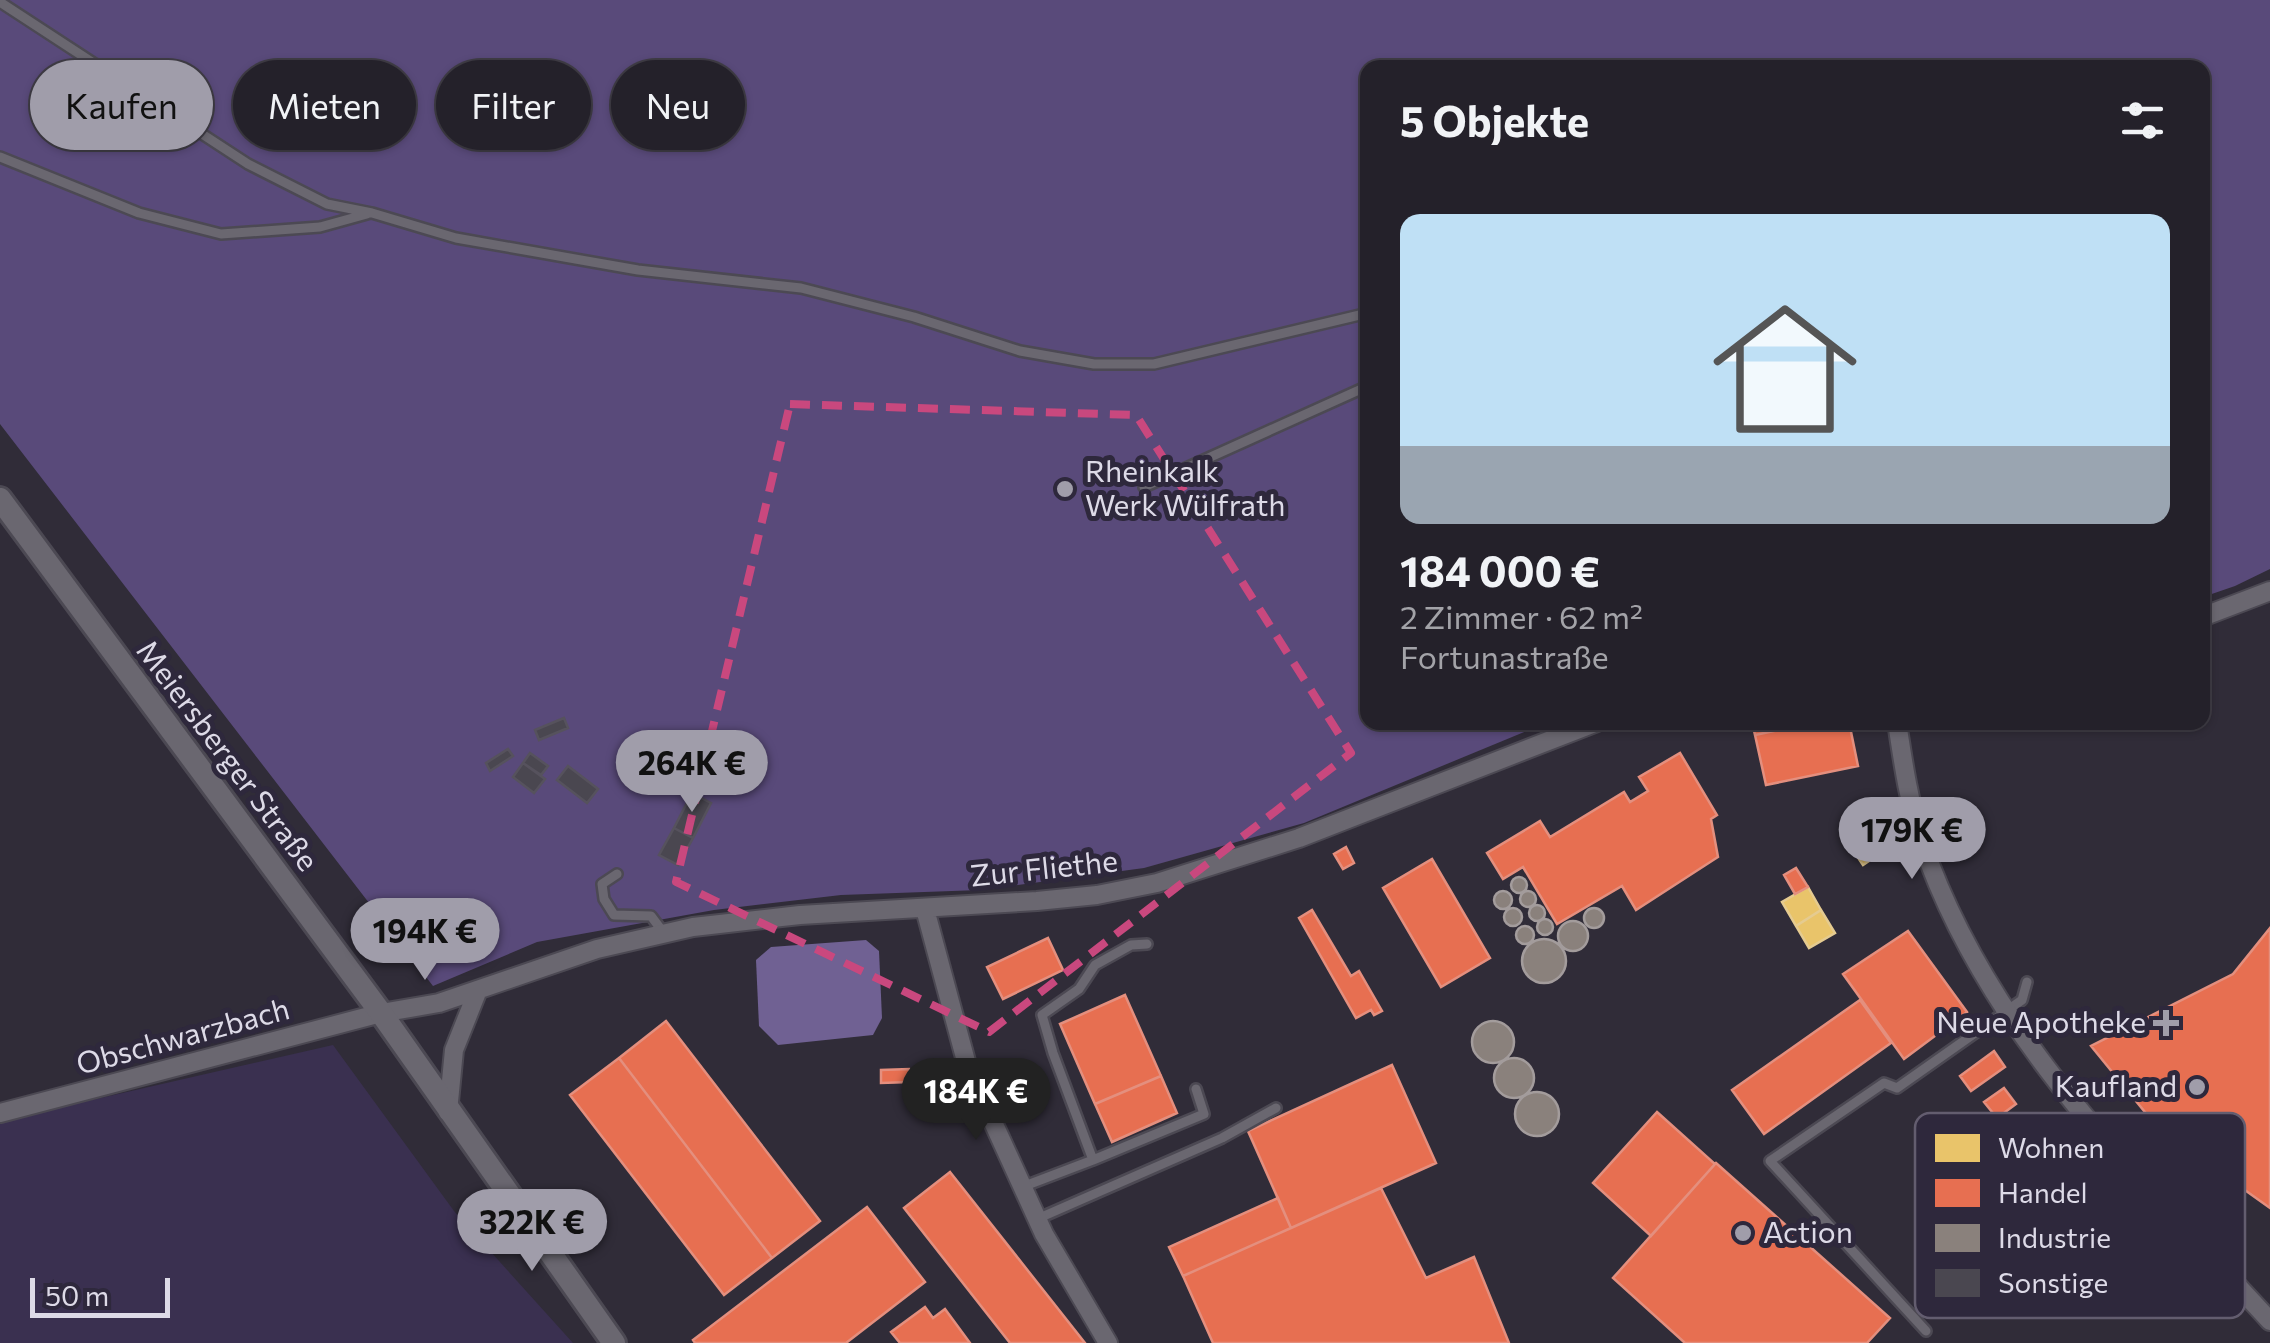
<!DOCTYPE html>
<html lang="de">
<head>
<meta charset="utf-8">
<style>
  body { margin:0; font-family:Commissioner,sans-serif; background:#302e36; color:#f1f3f6; height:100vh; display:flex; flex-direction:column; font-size:38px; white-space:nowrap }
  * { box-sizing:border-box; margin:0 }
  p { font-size:32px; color:#a3a3a8 }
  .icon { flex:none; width:55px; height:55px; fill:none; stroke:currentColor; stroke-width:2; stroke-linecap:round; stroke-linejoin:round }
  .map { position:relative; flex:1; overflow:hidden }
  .panel { position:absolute; left:1360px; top:60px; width:850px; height:670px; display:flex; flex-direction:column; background:#24212a; border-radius:20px; box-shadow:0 2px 8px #0004,0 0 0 2px #413e47 }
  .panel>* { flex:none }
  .top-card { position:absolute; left:30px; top:60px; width:950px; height:90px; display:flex; gap:20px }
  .scale { position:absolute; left:30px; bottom:25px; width:140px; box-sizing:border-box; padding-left:10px; border:5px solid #dddae7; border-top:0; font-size:28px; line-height:35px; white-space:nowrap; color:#dddae7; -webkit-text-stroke:8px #2e283c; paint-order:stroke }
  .price { position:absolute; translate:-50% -85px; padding:0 22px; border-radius:35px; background:#a09daa; color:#111; font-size:32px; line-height:65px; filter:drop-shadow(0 2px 5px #0008) }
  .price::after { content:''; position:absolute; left:50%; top:60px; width:30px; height:22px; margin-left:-15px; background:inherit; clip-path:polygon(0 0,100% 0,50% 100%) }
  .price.active { background:#222; color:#fff }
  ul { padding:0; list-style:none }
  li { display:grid; align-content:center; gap:20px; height:530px; padding:0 40px }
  li span { display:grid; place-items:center; height:310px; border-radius:20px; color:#555 }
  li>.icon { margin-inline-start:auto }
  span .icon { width:180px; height:180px; fill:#fffc; stroke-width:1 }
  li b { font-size:42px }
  h2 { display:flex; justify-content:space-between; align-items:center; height:120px; padding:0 40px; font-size:42px }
  .tag { padding:0 35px; border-radius:45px; background:#24212a; box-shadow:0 2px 8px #0004,0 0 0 2px #413e47; font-size:35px; line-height:90px }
  .tag.active { background:#a09daa; color:#111 }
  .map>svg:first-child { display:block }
</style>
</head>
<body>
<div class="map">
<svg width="2270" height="1343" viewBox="0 0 2270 1343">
  <rect width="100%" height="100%" fill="#302c38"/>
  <path fill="#3a3050" d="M333,1045l121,166 119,132h-573v-222z"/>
  <path fill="#594a7a" d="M0,0h2270v569l-35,17 -32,11 -1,-529h-834v654l178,1 -242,100 -160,45 -164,22 -139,5 -127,15 -177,32 -104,44 -433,-562z"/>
  <path fill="#706193" d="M866,940l13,11 3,67 -9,17 -95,10 -19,-19 -3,-66 15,-13z"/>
  <path fill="#e9c46a" stroke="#e5cb90" stroke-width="2.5" d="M1873,822l17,25 -27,18 -17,-25z
    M1808,887l13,23 -25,16 -14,-24z
    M1821,910l14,23 -26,15 -13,-22z"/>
  <path fill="#e76f51" stroke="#e48f7e" stroke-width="2.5" d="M1752,722h50v3l-47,10z
    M1815,722h34l9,44 -92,19 -11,-50z
    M1680,753l37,62 -6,4 7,38 -82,53 -14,-24 -65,38 -34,-57 -20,12 -16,-26 53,-32 10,16 74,-45 6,10 18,-11 -9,-14z
    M1346,847l8,16 -11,6 -9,-15z
    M1432,859l58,99 -49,29 -58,-99z
    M1796,868l12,19 -13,7 -11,-19z
    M1312,910l39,66 8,-5 23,40 -8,4 -3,-5 -15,8 -57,-100z
    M2270,928v280l-112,-80 -67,-82 142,-72z
    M1908,931l59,81 -63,47 -61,-85z
    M1048,938l15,32 -60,29 -16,-32z
    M1125,995l36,81 -66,28 -35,-80z
    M1860,1000l31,43 -127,91 -32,-44z
    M666,1021l154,200 -48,37 -153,-200z
    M1994,1051l11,16 -34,24 -11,-15z
    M619,1058l153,200 -48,37 -154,-200z
    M1392,1065l44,98 -145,65 -43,-97z
    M909,1069l1,13 -29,1v-13z
    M1161,1076l16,37 -65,29 -17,-38z
    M2004,1088l12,16 -19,14 -13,-16z
    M1657,1112l58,52 -64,72 -58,-53z
    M1716,1163l174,155 -23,25h-182l-72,-65z
    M950,1172l135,171h-75l-106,-135z
    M1381,1188l45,90 48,-21 35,86h-296l-30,-67z
    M1278,1198l13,30 -108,48 -14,-29z
    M867,1207l58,75 -79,61h-151l-2,-3z
    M925,1307l8,11 12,-9 25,34h-70l-9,-11z"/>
  <path fill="#8a817c" stroke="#a39c9c" stroke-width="2.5" d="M1511 885a8 8 0 1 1 16 0a8 8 0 1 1-16 0Z
    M1494 900a9 9 0 1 1 18 0a9 9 0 1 1-18 0Z
    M1520 899a8 8 0 1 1 16 0a8 8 0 1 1-16 0Z
    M1529 913a8 8 0 1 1 16 0a8 8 0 1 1-16 0Z
    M1504 917a9 9 0 1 1 18 0a9 9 0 1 1-18 0Z
    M1584 918a10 10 0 1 1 20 0a10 10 0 1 1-20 0Z
    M1537 927a8 8 0 1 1 16 0a8 8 0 1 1-16 0Z
    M1558 936a15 15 0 1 1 30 0a15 15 0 1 1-30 0Z
    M1516 935a9 9 0 1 1 18 0a9 9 0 1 1-18 0Z
    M1522 961a22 22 0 1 1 44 0a22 22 0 1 1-44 0Z
    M1472 1042a21 21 0 1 1 42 0a21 21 0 1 1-42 0Z
    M1494 1078a20 20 0 1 1 40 0a20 20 0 1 1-40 0Z
    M1515 1114a22 22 0 1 1 44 0a22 22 0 1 1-44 0Z"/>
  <path fill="#4a4750" stroke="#56525d" stroke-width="2.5" d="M564,718l4,10 -29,12 -4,-10z
    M508,749l5,7 -23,15 -4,-8z
    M530,753l18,13 -7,9 -18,-12z
    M523,763l22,16 -11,14 -21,-16z
    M568,766l30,23 -11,14 -30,-23z
    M692,793l19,10 -18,35 -19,-10z
    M674,828l19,10 -15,27 -19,-10z"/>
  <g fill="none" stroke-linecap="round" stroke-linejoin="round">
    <defs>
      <path id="lane" d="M0,2l248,162 79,40 45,9 84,25 182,32 163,18 113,29 106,34 74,13h60l214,-51
        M0,157l139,56 82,21 99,-7 47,-13
        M1144,487l224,-101
        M617,874l-15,10 2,15 10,16 37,1 12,16
        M1093,1160l111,-46 -8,-25
        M1022,1187l71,-27 -40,-107 -11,-38 37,-26 16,-24 36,-20 16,-1
        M1037,1219l185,-81 54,-30
        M1926,1331l-156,-170 114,-78 13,5 125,-88 5,-18"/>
      <path id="street" d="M2202,617l68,-26
        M1897,722c6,40 12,82 25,120 64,190 216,335 348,479
        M925,909l42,156 77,169 64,109
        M448,1112l6,-62 24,-60
        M0,1113l381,-100 58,-10 158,-54 96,-22 107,-12 237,-14 60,-6 60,-12 142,-45 298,-116"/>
      <path id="secondary" d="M0,499l381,514 233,330"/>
    </defs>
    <use href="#lane" stroke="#4c4953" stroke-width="14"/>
    <use href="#street" stroke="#4c4953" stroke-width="22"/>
    <use href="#secondary" stroke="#4c4953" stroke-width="28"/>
    <use href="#lane" stroke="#6a6770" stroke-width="9"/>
    <use href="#street" stroke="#6a6770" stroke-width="18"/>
    <use href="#secondary" stroke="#6a6770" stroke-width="22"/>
  </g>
  <path fill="none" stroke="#c9487e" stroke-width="8" stroke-dasharray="20 12" stroke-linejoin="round" d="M790,404l346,11 215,338 -362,279 -313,-150z"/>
  <g fill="#a09daa" stroke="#2e283c" stroke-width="4">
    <circle cx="1065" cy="489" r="10"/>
    <path d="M2161 1008h10v10h10v10h-10v10h-10v-10h-10v-10h10z"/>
    <circle cx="2197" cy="1087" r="10"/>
    <circle cx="1743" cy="1233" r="10"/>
  </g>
  <g text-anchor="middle" stroke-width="10" stroke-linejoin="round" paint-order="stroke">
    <g font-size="30" fill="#dddae7" stroke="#2e283c" text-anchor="start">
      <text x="1085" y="482">Rheinkalk<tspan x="1085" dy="34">Werk Wülfrath</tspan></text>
      <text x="2146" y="1033" text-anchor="end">Neue Apotheke</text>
      <text x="2177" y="1097" text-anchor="end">Kaufland</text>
      <text x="1763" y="1243">Action</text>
    </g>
    <g font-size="30" fill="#dddae7" stroke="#2e283c">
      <text transform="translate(227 756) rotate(53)" y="10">Meiersberger Straße</text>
      <text transform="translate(1044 869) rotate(-6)" y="10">Zur Fliethe</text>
      <text transform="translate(183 1037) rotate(-15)" y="10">Obschwarzbach</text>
    </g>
  </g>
  <rect x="1915" y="1113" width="330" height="205" rx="15" fill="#2e283c" stroke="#635d6f" stroke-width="2.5"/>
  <rect x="1935" y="1134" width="45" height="28" fill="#e9c46a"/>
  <rect x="1935" y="1179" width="45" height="28" fill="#e76f51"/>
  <rect x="1935" y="1224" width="45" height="28" fill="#8a817c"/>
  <rect x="1935" y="1269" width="45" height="28" fill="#4a4750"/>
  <g font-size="28" fill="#dddae7">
    <text x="1998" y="1158">Wohnen</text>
    <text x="1998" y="1203">Handel</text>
    <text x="1998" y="1248">Industrie</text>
    <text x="1998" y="1293">Sonstige</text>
  </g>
</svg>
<div class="scale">50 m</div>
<b class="price" style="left:692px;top:815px">264K €</b>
<b class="price" style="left:1912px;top:882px">179K €</b>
<b class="price" style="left:425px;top:983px">194K €</b>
<b class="price active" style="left:976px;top:1143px">184K €</b>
<b class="price" style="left:532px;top:1274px">322K €</b>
<div class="top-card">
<a class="tag active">Kaufen</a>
<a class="tag">Mieten</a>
<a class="tag">Filter</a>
<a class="tag">Neu</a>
</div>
<section class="panel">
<h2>5 Objekte<svg class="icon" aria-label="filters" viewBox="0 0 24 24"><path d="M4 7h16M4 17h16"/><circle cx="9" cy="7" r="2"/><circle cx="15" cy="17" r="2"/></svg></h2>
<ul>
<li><span style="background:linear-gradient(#bfe0f5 75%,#9aa5b1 0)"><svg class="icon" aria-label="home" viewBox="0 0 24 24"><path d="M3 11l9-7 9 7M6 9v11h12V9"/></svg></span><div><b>184 000 €</b><p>2 Zimmer · 62 m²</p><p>Fortunastraße</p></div></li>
</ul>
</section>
</div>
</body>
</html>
